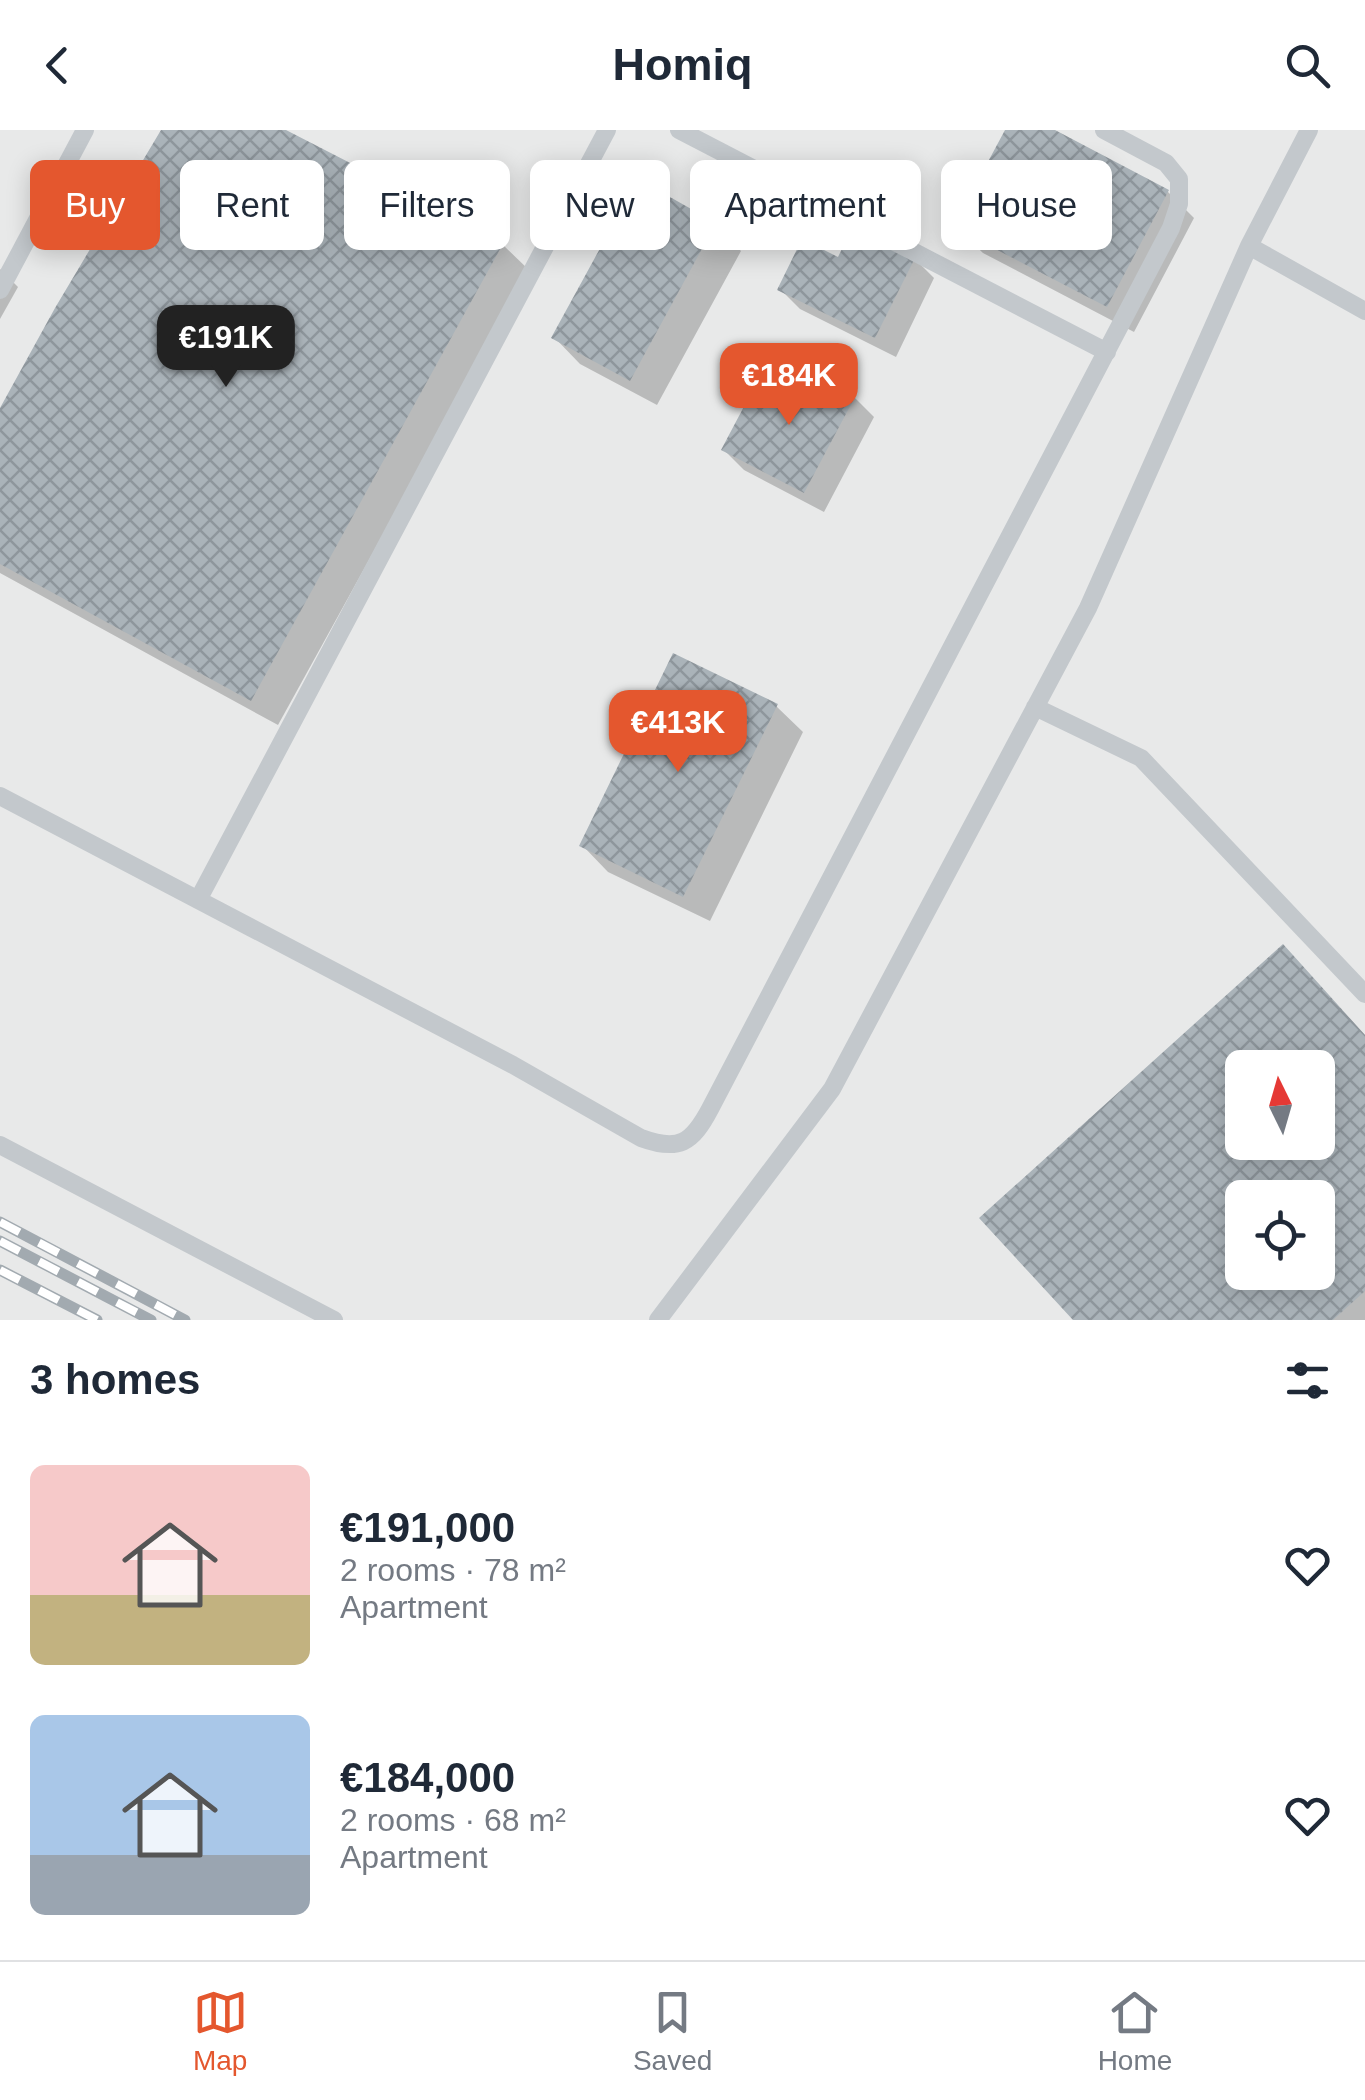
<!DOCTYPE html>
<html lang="en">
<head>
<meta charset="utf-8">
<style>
  body { margin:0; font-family:Helvetica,sans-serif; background:#f2f2f3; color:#1f2937; height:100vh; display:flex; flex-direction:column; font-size:38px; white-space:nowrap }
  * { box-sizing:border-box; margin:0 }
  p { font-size:32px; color:#747a83 }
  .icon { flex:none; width:55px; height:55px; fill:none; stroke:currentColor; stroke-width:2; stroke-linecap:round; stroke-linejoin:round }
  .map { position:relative; height:1190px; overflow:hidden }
  .sheet { display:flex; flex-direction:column; background:#fff; flex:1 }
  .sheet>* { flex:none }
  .top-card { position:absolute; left:30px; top:30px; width:1305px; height:90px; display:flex; gap:20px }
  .needle { width:65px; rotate:355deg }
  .buttons { position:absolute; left:1225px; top:920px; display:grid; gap:20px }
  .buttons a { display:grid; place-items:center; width:110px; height:110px; border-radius:15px; background:#fff; box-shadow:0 5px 25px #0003; font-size:50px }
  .price { position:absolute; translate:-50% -85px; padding:0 22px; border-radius:20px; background:#e4572e; color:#fff; font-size:32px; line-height:65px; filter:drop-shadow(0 2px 5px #0008) }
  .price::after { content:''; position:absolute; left:50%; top:60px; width:30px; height:22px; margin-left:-15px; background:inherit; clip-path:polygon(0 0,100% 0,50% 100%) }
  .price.on { background:#222; color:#fff }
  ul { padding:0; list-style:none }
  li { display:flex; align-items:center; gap:30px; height:250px; padding:0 30px }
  li span { display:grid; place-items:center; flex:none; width:280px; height:200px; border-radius:15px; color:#555 }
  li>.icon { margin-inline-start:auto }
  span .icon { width:120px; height:120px; fill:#fffc; stroke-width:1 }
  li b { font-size:42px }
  h2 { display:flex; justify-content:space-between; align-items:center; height:120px; padding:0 30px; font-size:42px }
  .chip { padding:0 35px; border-radius:15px; background:#fff; box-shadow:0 5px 25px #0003; font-size:35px; line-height:90px }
  .chip.on { background:#e4572e; color:#fff }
  header { display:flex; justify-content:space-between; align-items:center; height:130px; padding:0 30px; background:#fff; font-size:45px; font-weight:700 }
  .tab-bar { display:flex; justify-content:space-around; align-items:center; height:140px; border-top:2px solid #e0e1e3; background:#fff; font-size:28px; color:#747a83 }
  .tab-bar a { display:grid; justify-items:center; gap:5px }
  .tab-bar .on { color:#e4572e }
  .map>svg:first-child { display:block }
</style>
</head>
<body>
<header><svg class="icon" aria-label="back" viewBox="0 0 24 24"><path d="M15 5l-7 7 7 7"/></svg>Homiq<svg class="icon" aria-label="search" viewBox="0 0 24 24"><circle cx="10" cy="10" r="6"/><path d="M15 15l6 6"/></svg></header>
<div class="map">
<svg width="1365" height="1190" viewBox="0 0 1365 1190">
  <defs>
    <pattern id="building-cross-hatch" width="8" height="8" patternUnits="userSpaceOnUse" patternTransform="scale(2.5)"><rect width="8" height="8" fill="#aab3b9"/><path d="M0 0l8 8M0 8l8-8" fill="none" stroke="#8e969c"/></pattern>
  </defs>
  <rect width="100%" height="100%" fill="#fafaf8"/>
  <path fill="#e8e9e9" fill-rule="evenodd" d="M0,0h1365v1190h-1365zM1242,938h76v74h-76zM1242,1068h76v74h-76z"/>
  <path fill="#0003" fill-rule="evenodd" d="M164,0h116l222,114 27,26 -251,455 -278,-152v-160z
    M1007,0h42l119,62 26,26 -60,114 -151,-79 -27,-26z
    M715,95l26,26 -84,154 -77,-41 -26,-27z
    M914,128l20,20 -38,79 -96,-48 -20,-20 59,-29z
    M0,139l18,18 -18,32z
    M854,267l20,20 -50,95 -80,-42 -20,-20 65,-51z
    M776,576l27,26 -93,189 -102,-49 -26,-27z
    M1283,818l82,87v285h-289zM1242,938h76v74h-76zM1242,1068h76v74h-76z"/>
  <path fill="url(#building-cross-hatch)" fill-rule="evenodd" d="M161,0h125l218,112 -253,459 -251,-137v-156l55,-100z
    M1005,0h50l114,60 -62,117 -154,-80z
    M638,49l78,44 -86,158 -79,-43z
    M853,96l63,30 -41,82 -98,-48 25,-51 36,18z
    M803,238l53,27 -52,98 -83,-43 37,-70 30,15z
    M673,523l105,51 -95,193 -104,-51z
    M1283,814l82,91v256l-32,29h-260l-94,-102zM1242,938h76v74h-76zM1242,1068h76v74h-76z"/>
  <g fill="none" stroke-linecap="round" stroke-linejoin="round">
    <path stroke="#c3c8cc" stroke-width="18" d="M679,0l428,222
      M1249,116l116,65
      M0,160l85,-160
      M1035,577l106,51 224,236
      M0,666l513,269 128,73c38,14 51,5 69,-29l461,-881 8,-24v-25l-13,-16 -62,-33
      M198,770l409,-770
      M0,1015l334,175
      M658,1190l174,-231 256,-481 161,-362 60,-116"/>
    <defs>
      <path id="rail" d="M0,1092l185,98
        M0,1111l151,79
        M0,1140l97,50"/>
    </defs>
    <use href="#rail" stroke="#a2aab0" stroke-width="11"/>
    <use href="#rail" stroke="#fff" stroke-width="8" stroke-dasharray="22" stroke-linecap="butt"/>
  </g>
</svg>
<div class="buttons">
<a><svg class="needle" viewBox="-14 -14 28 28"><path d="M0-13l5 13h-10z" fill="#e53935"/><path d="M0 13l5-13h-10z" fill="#747a83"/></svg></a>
<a><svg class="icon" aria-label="locate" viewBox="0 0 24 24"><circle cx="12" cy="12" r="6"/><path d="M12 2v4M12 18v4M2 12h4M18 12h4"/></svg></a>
</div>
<b class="price on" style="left:226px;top:260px">€191K</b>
<b class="price" style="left:789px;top:298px">€184K</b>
<b class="price" style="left:678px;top:645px">€413K</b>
<div class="top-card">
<a class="chip on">Buy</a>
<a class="chip">Rent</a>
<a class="chip">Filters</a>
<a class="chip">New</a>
<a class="chip">Apartment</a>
<a class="chip">House</a>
</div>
</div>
<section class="sheet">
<h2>3 homes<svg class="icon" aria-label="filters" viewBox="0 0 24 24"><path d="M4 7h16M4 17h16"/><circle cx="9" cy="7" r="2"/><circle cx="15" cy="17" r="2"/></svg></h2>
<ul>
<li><span style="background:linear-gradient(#f6c9c9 65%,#c2b280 0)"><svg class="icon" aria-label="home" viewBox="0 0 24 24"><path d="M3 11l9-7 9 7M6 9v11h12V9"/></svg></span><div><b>€191,000</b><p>2 rooms · 78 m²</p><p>Apartment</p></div><svg class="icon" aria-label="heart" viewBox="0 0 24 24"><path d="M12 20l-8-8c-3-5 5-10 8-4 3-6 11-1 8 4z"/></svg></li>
<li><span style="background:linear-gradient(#a9c7e8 70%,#9aa5b1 0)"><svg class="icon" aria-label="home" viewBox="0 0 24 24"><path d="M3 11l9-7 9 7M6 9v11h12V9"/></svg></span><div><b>€184,000</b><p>2 rooms · 68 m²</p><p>Apartment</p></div><svg class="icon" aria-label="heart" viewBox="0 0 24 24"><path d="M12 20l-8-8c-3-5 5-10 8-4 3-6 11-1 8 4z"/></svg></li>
</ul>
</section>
<nav class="tab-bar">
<a class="on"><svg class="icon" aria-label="map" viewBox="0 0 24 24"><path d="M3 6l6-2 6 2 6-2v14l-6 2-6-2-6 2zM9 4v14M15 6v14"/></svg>Map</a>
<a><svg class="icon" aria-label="saved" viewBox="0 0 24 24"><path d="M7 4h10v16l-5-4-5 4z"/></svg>Saved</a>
<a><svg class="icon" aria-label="home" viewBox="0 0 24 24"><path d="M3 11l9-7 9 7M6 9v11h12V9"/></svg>Home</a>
</nav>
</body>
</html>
